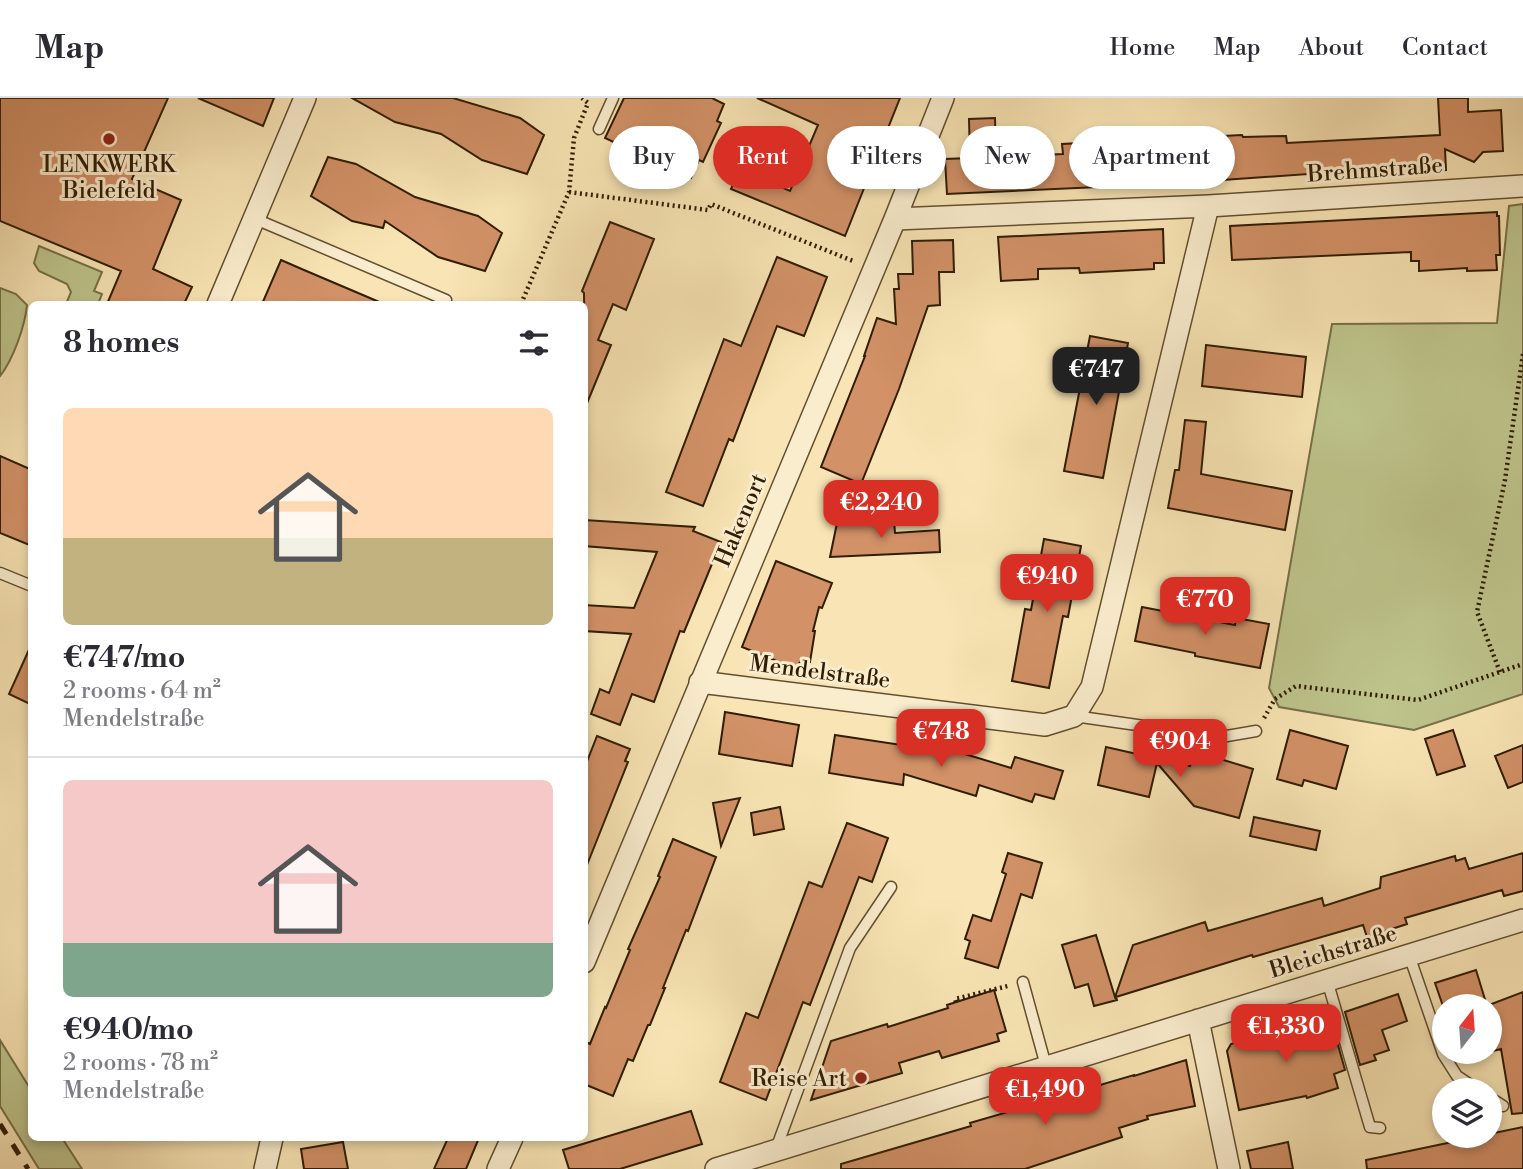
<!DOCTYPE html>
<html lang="en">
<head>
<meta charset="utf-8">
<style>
  body { margin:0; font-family:"Libre Bodoni",serif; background:#f7f7f7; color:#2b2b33; height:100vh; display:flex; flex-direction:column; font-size:26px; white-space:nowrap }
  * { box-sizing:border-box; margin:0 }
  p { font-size:23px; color:#7c7c81 }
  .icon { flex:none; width:38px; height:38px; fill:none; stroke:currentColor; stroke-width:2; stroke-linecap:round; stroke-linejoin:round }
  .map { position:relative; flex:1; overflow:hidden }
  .drawer { position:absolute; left:28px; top:203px; width:560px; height:840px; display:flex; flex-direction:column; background:#fff; border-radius:10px; box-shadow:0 4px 10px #0003 }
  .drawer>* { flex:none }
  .guide { position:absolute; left:609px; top:28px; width:665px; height:63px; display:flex; gap:14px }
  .needle { width:46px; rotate:17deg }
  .fabs { position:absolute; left:1432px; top:896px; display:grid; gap:14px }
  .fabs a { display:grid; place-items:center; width:70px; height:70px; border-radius:50%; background:#fff; box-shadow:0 4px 10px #0003; font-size:35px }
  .price { position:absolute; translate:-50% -60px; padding:0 16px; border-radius:14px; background:#d93025; color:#fff; font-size:23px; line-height:46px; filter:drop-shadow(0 2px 4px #0008) }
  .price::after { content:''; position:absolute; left:50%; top:42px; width:21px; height:16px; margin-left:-10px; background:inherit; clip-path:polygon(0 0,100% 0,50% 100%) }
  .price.active { background:#222; color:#fff }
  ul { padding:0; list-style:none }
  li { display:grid; align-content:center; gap:14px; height:371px; padding:0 35px }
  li+li { border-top:2px solid #e1e1e2 }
  li span { display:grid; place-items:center; height:217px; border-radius:10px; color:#555 }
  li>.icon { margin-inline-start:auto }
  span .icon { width:126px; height:126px; fill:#fffc; stroke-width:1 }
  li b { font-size:30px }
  h2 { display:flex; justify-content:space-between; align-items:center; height:84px; padding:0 35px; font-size:30px }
  .pill { padding:0 24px; border-radius:32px; background:#fff; box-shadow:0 4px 10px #0003; font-size:24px; line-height:63px }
  .pill.active { background:#d93025; color:#fff }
  header { display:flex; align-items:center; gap:42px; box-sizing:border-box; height:98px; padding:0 35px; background:#fff; border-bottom:2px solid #e1e1e2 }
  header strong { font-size:33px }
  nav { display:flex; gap:38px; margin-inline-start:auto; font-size:24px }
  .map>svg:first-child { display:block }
</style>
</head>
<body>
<header>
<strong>Map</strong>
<nav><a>Home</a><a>Map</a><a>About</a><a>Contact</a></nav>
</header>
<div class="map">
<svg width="1523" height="1071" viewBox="0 0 1523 1071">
  <rect width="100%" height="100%" fill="#f8e4b4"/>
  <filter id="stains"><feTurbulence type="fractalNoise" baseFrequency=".00286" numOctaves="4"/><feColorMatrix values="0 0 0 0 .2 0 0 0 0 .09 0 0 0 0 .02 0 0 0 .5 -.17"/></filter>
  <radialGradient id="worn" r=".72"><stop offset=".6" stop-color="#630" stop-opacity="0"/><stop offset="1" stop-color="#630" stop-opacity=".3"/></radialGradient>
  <path fill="#bec48c" stroke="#777048" stroke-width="2" d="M1523,106v490l-109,36 -135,-23 -10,-19 63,-364 165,-1 12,-117z
    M39,148l63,26 -8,19 8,3 -4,10h-32l5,-12 -4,-8 -28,-13 -5,-8z
    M0,190l16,6 11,11c-2,21 -14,55 -27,71z
    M0,942l31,50 1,48h30l20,31h-43l-39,-63z"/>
  <path fill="#d29167" stroke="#301d03" stroke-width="2" d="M0,0h168l-36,81 49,21 -28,69 39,18 -8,17h-77l14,-33 -121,-50z
    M198,0h76l-11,28z
    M352,0h101l67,20 24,17 -17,39 -45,-14 -41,-26 -46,-12z
    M624,0h88l12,6 -7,17 4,2 -18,39 -4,-2 -8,18 -86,-40z
    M757,0h143l-55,138 -114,-47 9,-20 50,22 28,-66z
    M1438,0h30v14l33,-2 2,41 -20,1 -9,10 -29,-13 1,21 -138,7v-3l-142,10 -219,10 -2,-35 25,-1 -1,-39 26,-1 1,39 67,-3 -1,-10 180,-9 1,2 43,-1 1,7 153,-8z
    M328,59l28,7 59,33 63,19 24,17 -17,38 -47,-14 -53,-36 -2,7 -31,-7 -41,-25z
    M1497,114v4h2l1,39h-4l1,15 -30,1v-3l-48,3v-10h-8v-9l-179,8 -2,-34z
    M610,124l44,17 -28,71 -13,-6 -15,36 13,5 -26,63 -1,-115 -2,-2z
    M1163,131l1,34h-10v6l-74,4 -1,-5 -41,1v10l-37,2 -3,-44z
    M953,142l1,32h-15l1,33 -12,1 -29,83 -38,95 -40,-17 44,-111h-1l13,-38 19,6 -2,-35h5l-1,-15h15l-1,-33z
    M777,159l50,20 -23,59 -27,-10 -44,115 -4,-2 -26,67 -37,-14 58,-153 17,7z
    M281,162l23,10 80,34h-122z
    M1090,238l38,7 -25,135 -39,-7z
    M1206,247l100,12 -4,40 -100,-11z
    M1185,322l21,2 -5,52 91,17 -7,39 -117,-22 7,-38h4z
    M0,358l32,14v76l-32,-13z
    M584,422l111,7 -2,4 28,11 -37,90 -4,-1 -26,71 -22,-8 -12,31 -29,-11 9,-25 9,4 22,-59 -47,-3v-26l50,3 23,-56 -73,-6z
    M894,422l1,13 44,-3 1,22 -110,5 7,-34z
    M1044,441l37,7 -13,71 -5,-1 -14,72 -37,-7 13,-72 6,1z
    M776,463l56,22 -10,25 -3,-1 -6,24h2l-5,31 -9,-3 -4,10 -55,-22z
    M1142,509l93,18 1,-7 33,6 -9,44 -65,-12v-3l-60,-12z
    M32,545v62l-23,-11z
    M725,614l74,13 -7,41 -73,-12z
    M1290,632l58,16 -12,43 -32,-9 -2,6 -25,-7z
    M1453,632l12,36 -28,9 -12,-36z
    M835,637l106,16 1,-4 69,21 4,-11 48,14 -9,28 -19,-5 -3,8 -53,-17 -3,11 -72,-22 -1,11 -74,-12z
    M597,638l33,13 -5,12 3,1 -43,108 -1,-101z
    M1523,647v37l-15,6 -13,-32z
    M1106,649l84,19 2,-6 8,2 1,-4 15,4 1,-4 36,11 -14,49 -45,-12 -37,-43 -8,34 -51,-12z
    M740,700l-19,48 -8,-43z
    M780,709l4,22 -30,6 -3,-22z
    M1254,719l66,14 -4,19 -66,-14z
    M847,725l41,15 -16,44 -13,-5 -49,128 -7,-3 -37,98 -46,-18 26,-69 12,5 51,-136 13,5z
    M673,741l43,18 -28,74 -2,-1 -23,58h2l-15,37h-2l-15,36 -5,-2 -15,37 -29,-12v-43l6,3 15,-37 1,1 24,-58 -2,-1 32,-72 -2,-1z
    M1008,755l34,10 -10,35 -11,-4 -23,74 -33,-10 5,-17 -5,-2 8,-24 18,6 15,-47 -4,-2z
    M1523,755v38l-19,5 -2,-6 -97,28 2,6 -40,13 -4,-12 -110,32 -1,-2 -136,42 1,3 -23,6 -6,-22 -13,4 -13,-43 34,-10 19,62 18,-52 72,-23 3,9 114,-33 2,8 56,-18 1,-11 74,-21 1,5 9,-3 4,11z
    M1476,872l11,36h-44l-8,-23z
    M994,892l12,41 -9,3 2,7 -57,17 -3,-7 -40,12 3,10 -91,27 20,-59 56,-17 1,3 60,-19 -1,-3z
    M1523,894v121l-11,1 -11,-65 -12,3v-47z
    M1398,896l9,27 -25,9 7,20 -15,5 2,5 -16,5 -15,-53z
    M1330,919l15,53 -11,4 4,14 -31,10 -1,-2 -67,14 -12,-59 4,-7 70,-22v2l14,-4v2z
    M1186,962l9,46 -48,10 1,3 -29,9 3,9 -97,32h-184v-5l130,-38 -1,-3 164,-48v1z
    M691,1013l11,33 -82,25h-51l-6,-19z
    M1523,1029v42h-156l-1,-9 115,-24h8v-2z
    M448,1040h31l-13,31h-32z
    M343,1044l5,27h-44l-3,-20z
    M1288,1044l5,27h-42l-4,-18z"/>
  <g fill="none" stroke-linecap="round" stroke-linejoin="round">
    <defs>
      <path id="service" d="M599,31l14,-31
        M253,120l193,82
        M0,475l32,13
        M1074,618l147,21 35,-6
        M1409,857l34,99 14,22 21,14
        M1327,882l43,147 10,1
        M1023,884l23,84
        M1489,999l14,9
        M776,1051l74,-201 41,-61"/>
      <path id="minor" d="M895,121l313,-13 315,-20
        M218,206l87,-206
        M700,584l345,43 29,-9 18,-29 116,-481
        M584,864l311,-743 48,-121
        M1198,922l31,149
        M265,1071l7,-31
        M498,1071l14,-31
        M716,1071l807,-249"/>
    </defs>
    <use href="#service" stroke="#624f2f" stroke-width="13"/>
    <use href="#minor" stroke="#624f2f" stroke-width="24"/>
    <path stroke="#301d03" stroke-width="4.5" stroke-dasharray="2 3.5" stroke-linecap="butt" d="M569,94l139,18 3,-6 142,57
      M521,206l48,-112 5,-54 14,-35 -6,-5
      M1500,574l-23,-60 28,-132 18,-126
      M1264,620l11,-19 21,-13 122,14 105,-36
      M956,904l-1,-3 53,-13"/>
    <use href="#service" stroke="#faedce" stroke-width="10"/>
    <use href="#minor" stroke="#faedce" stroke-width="21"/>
    <path stroke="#301d03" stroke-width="5" stroke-dasharray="12 12" stroke-linecap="butt" d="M0,1026l28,45"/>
  </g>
  <g fill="#8f2418" stroke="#faedce" stroke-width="2.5">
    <circle cx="109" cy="41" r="7"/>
    <circle cx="861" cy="980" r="7"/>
  </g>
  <g text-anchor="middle" stroke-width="6" stroke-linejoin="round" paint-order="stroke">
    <g font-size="23" fill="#301d03" stroke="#faedce">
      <text x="109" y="74">LENKWERK<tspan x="109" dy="26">Bielefeld</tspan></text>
      <text x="847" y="988" text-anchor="end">Reise Art</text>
    </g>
    <g font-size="23" fill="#301d03" stroke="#faedce">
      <text transform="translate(1375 71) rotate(-4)" y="8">Brehmstraße</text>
      <text transform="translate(740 422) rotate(-67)" y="8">Hakenort</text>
      <text transform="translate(820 573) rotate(7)" y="8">Mendelstraße</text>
      <text transform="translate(1333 853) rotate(-17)" y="8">Bleichstraße</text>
    </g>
  </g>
  <rect width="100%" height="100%" filter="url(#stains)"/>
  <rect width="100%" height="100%" fill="url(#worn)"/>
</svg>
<div class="fabs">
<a><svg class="needle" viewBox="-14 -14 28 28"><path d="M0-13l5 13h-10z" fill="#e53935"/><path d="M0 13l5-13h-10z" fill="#7c7c81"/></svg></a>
<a><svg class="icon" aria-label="layers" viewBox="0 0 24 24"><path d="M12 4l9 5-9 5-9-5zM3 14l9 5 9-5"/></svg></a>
</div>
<b class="price active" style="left:1096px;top:309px">€747</b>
<b class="price" style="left:881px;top:442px">€2,240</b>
<b class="price" style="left:1047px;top:516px">€940</b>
<b class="price" style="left:1205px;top:539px">€770</b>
<b class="price" style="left:941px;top:671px">€748</b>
<b class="price" style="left:1180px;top:681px">€904</b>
<b class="price" style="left:1286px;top:966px">€1,330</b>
<b class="price" style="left:1045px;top:1029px">€1,490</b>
<div class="guide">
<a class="pill">Buy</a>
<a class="pill active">Rent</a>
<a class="pill">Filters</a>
<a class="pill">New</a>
<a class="pill">Apartment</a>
</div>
<section class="drawer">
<h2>8 homes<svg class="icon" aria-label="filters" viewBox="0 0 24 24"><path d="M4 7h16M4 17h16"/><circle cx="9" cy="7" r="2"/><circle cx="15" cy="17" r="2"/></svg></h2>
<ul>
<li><span style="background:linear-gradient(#ffd9b3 60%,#c2b280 0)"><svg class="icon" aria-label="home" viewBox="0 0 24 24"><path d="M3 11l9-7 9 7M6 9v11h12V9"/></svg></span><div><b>€747/mo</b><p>2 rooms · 64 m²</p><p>Mendelstraße</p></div></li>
<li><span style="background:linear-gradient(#f6c9c9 75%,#7fa58c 0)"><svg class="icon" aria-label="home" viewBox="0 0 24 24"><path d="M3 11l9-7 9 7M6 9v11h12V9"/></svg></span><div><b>€940/mo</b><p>2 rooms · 78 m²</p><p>Mendelstraße</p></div></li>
</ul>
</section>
</div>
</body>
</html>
